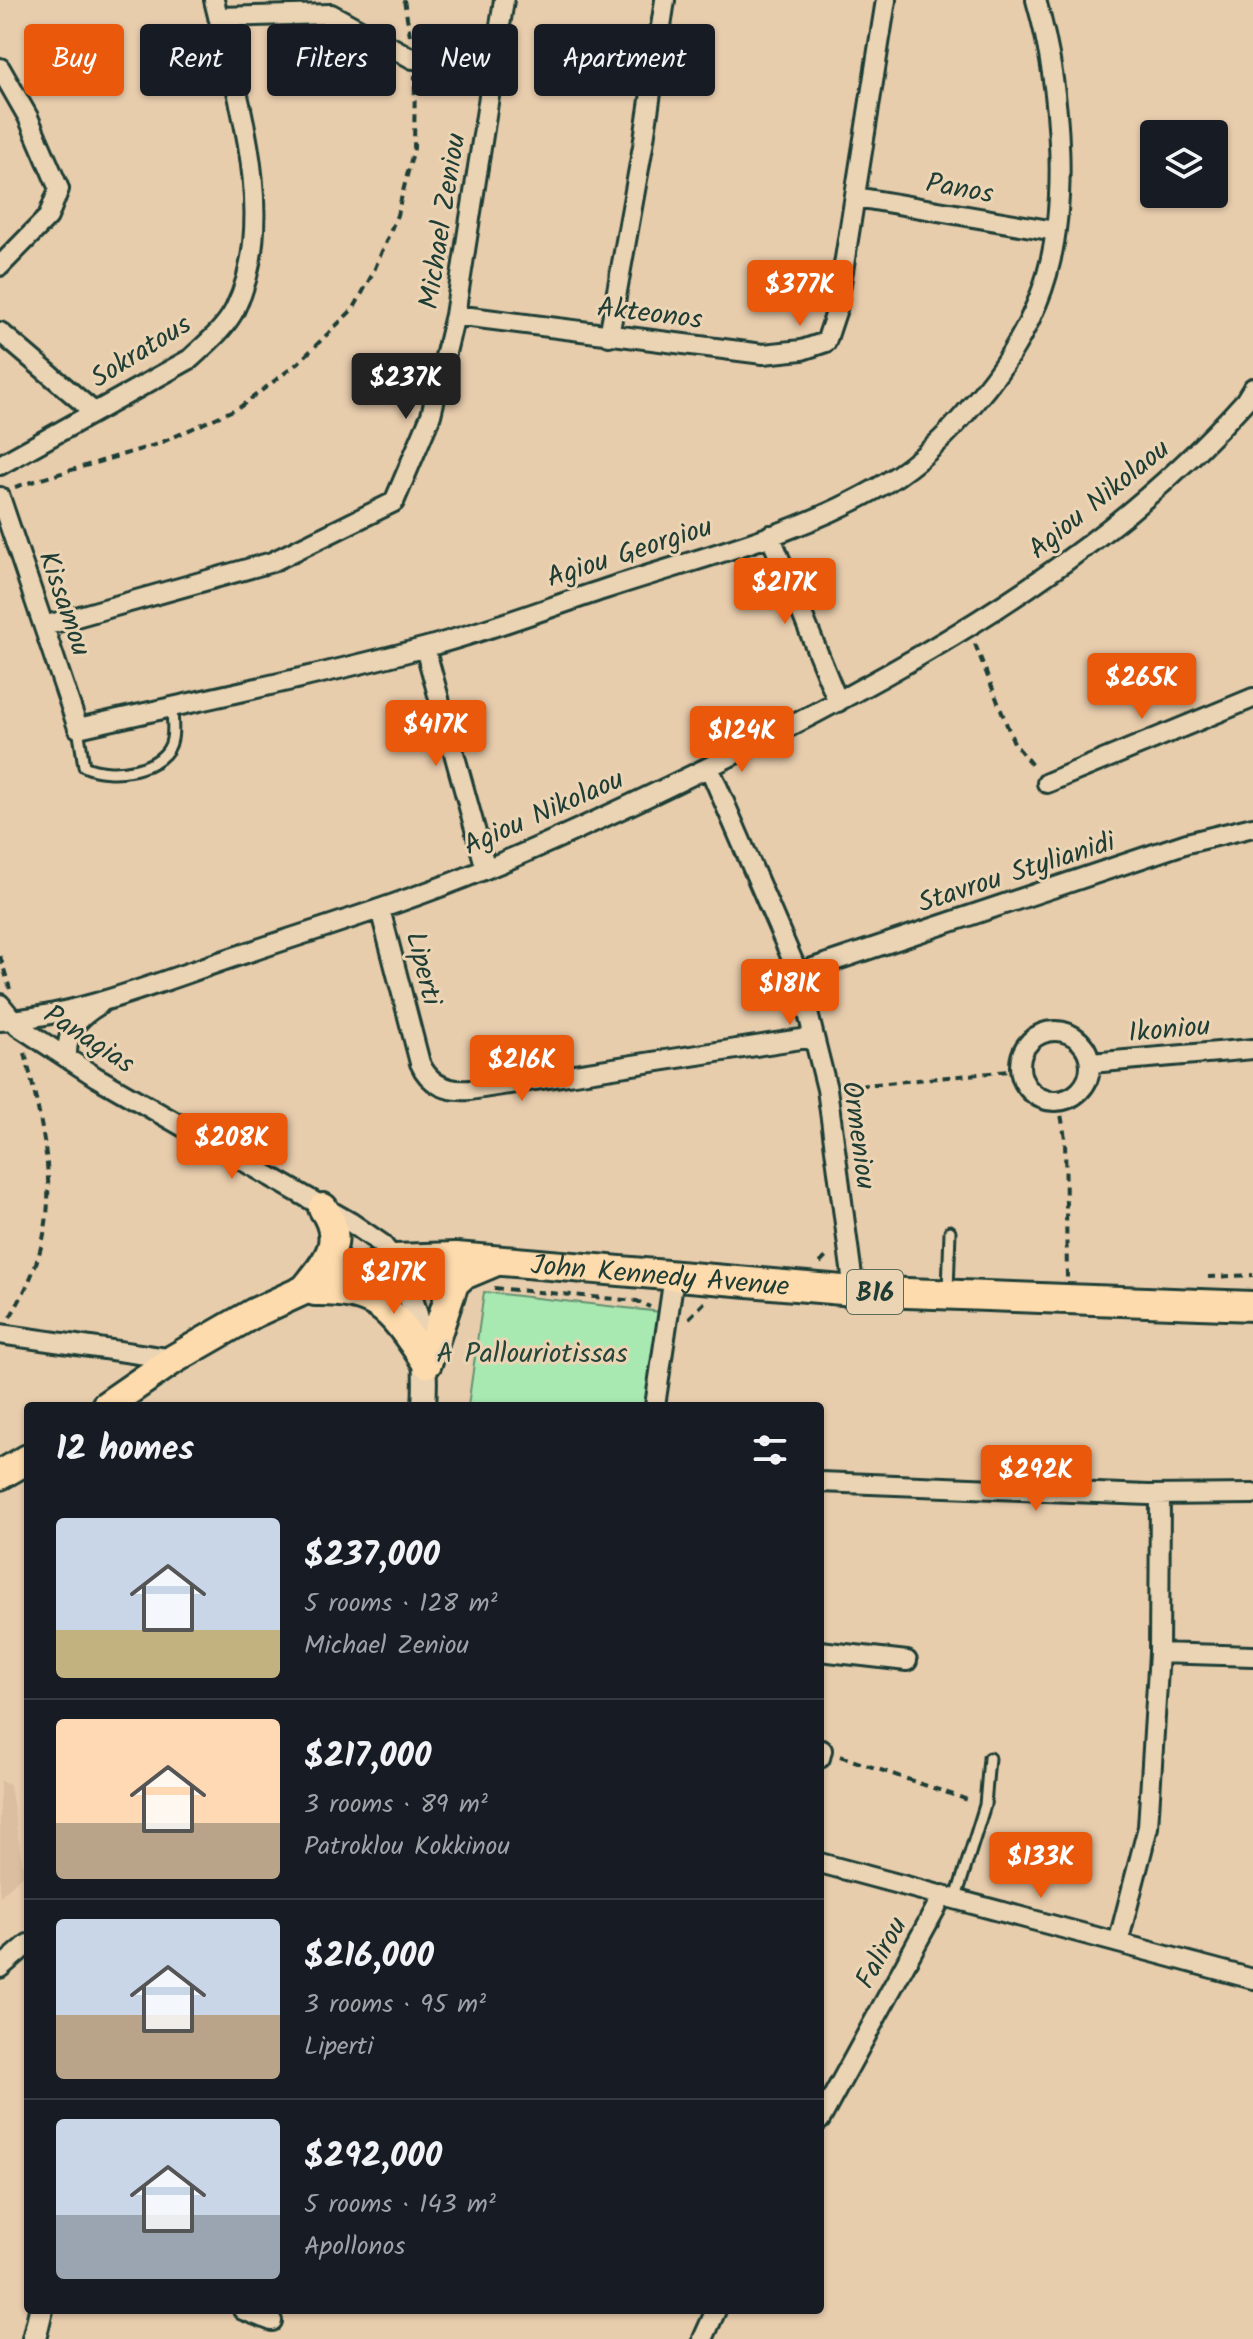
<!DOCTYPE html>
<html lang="en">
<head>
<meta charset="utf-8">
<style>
  body { margin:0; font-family:Kalam,sans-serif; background:#242831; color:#f1f3f6; height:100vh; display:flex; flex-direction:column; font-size:30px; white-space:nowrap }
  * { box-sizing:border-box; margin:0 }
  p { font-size:26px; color:#9ea1a6 }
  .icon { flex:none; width:44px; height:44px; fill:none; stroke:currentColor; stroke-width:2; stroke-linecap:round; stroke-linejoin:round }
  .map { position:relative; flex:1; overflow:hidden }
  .drawer { position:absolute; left:24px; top:1402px; width:800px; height:912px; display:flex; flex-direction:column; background:#171b24; border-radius:8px; box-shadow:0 2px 6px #0004 }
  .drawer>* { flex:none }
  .hud { position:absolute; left:24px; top:24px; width:800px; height:72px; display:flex; gap:16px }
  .fabs { position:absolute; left:1140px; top:120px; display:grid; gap:16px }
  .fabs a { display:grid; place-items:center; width:88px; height:88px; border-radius:8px; background:#171b24; box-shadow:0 2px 6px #0004; font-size:40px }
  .price { position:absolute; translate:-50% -68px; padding:0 18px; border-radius:8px; background:#ea580c; color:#fff; font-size:26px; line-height:52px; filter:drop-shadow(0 2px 4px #0008) }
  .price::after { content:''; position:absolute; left:50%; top:48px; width:24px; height:18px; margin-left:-12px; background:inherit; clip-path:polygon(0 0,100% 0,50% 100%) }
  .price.selected { background:#222; color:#fff }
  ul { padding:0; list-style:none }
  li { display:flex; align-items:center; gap:24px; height:200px; padding:0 32px }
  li+li { border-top:2px solid #363941 }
  li span { display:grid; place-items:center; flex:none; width:224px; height:160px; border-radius:8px; color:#555 }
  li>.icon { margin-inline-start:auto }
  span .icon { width:96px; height:96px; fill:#fffc; stroke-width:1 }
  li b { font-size:34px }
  h2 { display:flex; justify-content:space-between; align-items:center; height:96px; padding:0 32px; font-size:34px }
  .tag { padding:0 28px; border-radius:8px; background:#171b24; box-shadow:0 2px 6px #0004; font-size:28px; line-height:72px }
  .tag.selected { background:#ea580c; color:#fff }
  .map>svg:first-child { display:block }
</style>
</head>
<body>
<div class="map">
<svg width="1253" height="2339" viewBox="0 0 1253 2339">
  <rect width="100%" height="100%" fill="#e8cdad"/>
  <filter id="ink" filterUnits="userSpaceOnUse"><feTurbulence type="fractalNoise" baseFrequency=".0125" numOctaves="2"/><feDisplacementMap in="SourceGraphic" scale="16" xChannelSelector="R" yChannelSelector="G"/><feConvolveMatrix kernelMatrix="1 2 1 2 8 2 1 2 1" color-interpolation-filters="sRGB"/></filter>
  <g filter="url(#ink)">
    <path fill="#dabe9f" d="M0,1781l10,4 14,89 -24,22z"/>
    <path fill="#a8e8b1" stroke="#649272" stroke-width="2" d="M484,1292l177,20 -11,94h-182z"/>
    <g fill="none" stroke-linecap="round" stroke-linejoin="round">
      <defs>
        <path id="service" d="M78,728l6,38c25,13 83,5 88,-27 2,-10 0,-23 0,-33
          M948,1291l2,-60
          M956,1898l29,-93 4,-47"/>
        <path id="minor" d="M218,17l113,-3 82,45
          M0,68l28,49 31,72 -11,28 -48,49
          M856,197l199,34
          M455,315l308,39 39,-4 24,-8 11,-33 49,-309
          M0,332l94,80
          M609,336l34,-190 22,-146
          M0,465l190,-106c16,-15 35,-30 45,-50 45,-91 1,-217 -21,-309
          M0,497l78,231c113,-26 228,-49 341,-79 63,-16 125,-40 186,-60 93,-31 197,-55 281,-106 34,-21 63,-49 88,-80 26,-30 48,-63 63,-100 36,-85 24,-216 -1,-303
          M770,535l68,167
          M44,626l228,-64 122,-60 37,-87 24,-100 49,-315
          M421,649l6,6 59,214
          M709,767l89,206 29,116 27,202
          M1047,783l206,-85
          M380,909l40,154c9,21 27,29 50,27l344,-53
          M798,973l389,-130 66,-16
          M0,1004l18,22 78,51 254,145 32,22 12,15
          M0,1021c85,-6 171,-44 252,-70 78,-26 157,-50 234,-82 100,-41 198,-89 295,-138 170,-87 336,-186 464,-330l8,-13
          M1020 1066a35 35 0 1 1 70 0a35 35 0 1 1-70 0Z
          M67,1058c-1,-27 10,-40 32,-53
          M1091,1063l162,-14
          M0,1334l174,25
          M655,1406l19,-130
          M820,1482l329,13 104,-1
          M820,1651l87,10
          M1159,1653l94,3
          M820,1758l2,-8
          M820,1863l433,116
          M1118,1943l30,-116 11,-174 1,-158
          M0,1968l28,-24
          M820,2120l123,-225
          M243,2310l29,11
          M703,2339l13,-29"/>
        <path id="tertiary" d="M394,1259c25,51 34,90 30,147
          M34,2339l7,-29"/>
        <g id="primary">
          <path d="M306,1288c22,-27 40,-47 17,-80"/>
          <path d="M315,1291c66,-1 77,21 112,72"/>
          <path d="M427,1363l27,-80 9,-8 31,-13"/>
          <path id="s1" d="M106,1406l68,-47 80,-46 48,-22 92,-32 62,-2 398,34 399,15"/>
          <path d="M0,1475l28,-16"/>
        </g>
      </defs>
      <use href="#service" stroke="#1f3d34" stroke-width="15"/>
      <use href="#minor" stroke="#1f3d34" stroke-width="24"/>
      <use href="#tertiary" stroke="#1f3d34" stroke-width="28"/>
      <use href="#primary" stroke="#1f3d34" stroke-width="34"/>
      <path stroke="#1f3d34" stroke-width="4" stroke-dasharray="8 6" stroke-linecap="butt" d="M404,0l6,35
        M15,487l143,-43 82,-37 58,-44 56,-55 19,-35 24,-58 17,-67 1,-73
        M975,644l39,99 21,26
        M0,956l10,33
        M845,1087l175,-17
        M1059,1102l6,36 2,140
        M820,1263l7,-7
        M1208,1277l45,-2
        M494,1288l143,13 13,6
        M10,1317c58,-94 39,-164 15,-264
        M689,1318l16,-16
        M840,1756l131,45"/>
      <use href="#service" stroke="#ebd4b4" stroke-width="9"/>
      <use href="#minor" stroke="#ebd4b4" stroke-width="18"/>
      <use href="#tertiary" stroke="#ebd4b4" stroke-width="22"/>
      <use href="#primary" stroke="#fedbac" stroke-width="28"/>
    </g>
  </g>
  <g text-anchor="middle" stroke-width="6" stroke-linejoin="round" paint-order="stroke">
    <rect fill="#ebd4b4" stroke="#5c6a5a" stroke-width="2" x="847" y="1270" width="56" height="44" rx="6"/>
    <g font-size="26" font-weight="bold" fill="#1f3d34">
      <text x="875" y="1301">B16</text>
    </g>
    <g font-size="28" fill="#1f3d34" stroke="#ebd4b4">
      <text transform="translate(960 187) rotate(10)" y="10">Panos</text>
      <text transform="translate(441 221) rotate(-81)" y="10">Michael Zeniou</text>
      <text transform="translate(650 312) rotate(7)" y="10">Akteonos</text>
      <text transform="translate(140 350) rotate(-32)" y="10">Sokratous</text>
      <text transform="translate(1098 498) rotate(-39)" y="10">Agiou Nikolaou</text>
      <text transform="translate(629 551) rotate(-18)" y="10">Agiou Georgiou</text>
      <text transform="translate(66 603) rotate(71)" y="10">Kissamou</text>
      <text transform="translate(543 811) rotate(-24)" y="10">Agiou Nikolaou</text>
      <text transform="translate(1016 871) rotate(-18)" y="10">Stavrou Stylianidi</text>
      <text transform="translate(425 968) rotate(76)" y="10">Liperti</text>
      <text transform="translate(1169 1028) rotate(-5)" y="10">Ikoniou</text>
      <text transform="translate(90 1038) rotate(33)" y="10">Panagias</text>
      <text transform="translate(860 1135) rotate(82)" y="10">Ormeniou</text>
      <text dy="10" stroke="none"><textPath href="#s1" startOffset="592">John Kennedy Avenue</textPath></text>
      <text transform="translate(880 1952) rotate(-61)" y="10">Falirou</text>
    </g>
    <g font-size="28" fill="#26463a" stroke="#ebd4b4">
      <text x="532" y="1362">A Pallouriotissas</text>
    </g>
  </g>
</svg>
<div class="fabs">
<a><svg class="icon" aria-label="layers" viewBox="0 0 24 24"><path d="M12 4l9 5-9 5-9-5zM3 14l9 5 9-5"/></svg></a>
</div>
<b class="price" style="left:800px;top:328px">$377K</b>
<b class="price selected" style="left:406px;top:421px">$237K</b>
<b class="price" style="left:785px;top:626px">$217K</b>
<b class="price" style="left:1142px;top:721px">$265K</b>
<b class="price" style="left:436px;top:768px">$417K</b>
<b class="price" style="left:742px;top:774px">$124K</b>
<b class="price" style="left:790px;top:1027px">$181K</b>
<b class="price" style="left:522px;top:1103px">$216K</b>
<b class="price" style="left:232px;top:1181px">$208K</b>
<b class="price" style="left:394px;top:1316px">$217K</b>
<b class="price" style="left:1036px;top:1513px">$292K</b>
<b class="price" style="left:1041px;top:1900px">$133K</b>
<div class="hud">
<a class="tag selected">Buy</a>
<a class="tag">Rent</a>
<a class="tag">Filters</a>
<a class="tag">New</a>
<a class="tag">Apartment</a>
</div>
<section class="drawer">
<h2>12 homes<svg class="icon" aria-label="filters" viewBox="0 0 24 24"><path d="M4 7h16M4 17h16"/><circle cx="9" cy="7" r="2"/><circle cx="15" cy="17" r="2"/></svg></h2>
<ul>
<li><span style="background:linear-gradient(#c9d6e8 70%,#c2b280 0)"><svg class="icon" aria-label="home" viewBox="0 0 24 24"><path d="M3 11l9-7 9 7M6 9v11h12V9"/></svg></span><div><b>$237,000</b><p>5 rooms · 128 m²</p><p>Michael Zeniou</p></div></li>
<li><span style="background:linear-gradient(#ffd9b3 65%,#b9a48a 0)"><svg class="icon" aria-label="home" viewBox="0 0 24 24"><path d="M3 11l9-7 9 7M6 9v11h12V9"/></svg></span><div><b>$217,000</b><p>3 rooms · 89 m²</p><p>Patroklou Kokkinou</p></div></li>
<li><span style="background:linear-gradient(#c9d6e8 60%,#b9a48a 0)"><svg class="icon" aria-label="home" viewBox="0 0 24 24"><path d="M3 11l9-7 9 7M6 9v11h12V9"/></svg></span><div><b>$216,000</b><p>3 rooms · 95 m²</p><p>Liperti</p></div></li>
<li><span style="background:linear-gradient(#c9d6e8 60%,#9aa5b1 0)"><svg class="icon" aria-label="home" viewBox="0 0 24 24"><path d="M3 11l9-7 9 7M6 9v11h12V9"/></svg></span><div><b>$292,000</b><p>5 rooms · 143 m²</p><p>Apollonos</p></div></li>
</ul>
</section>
</div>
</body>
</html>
